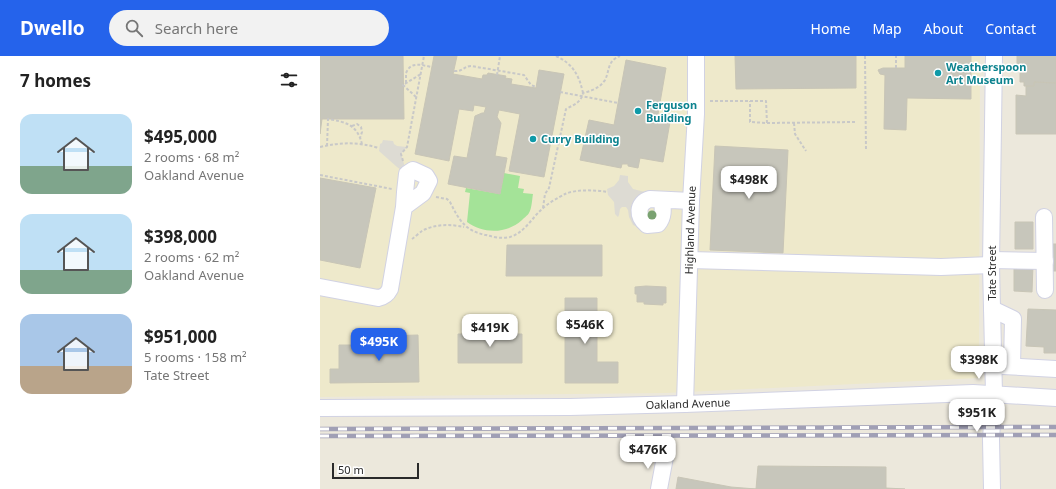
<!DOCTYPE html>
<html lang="en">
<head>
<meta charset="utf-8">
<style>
  body { margin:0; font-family:"Noto Sans",sans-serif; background:#f2f2f2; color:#222; height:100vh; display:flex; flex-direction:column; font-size:15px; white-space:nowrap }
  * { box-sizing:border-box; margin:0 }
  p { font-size:13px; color:#767676 }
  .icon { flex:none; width:22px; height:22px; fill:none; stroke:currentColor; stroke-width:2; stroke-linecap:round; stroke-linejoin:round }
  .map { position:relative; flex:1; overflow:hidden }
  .sheet { display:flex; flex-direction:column; background:#fff; width:320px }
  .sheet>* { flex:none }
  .scale { position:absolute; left:12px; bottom:10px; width:87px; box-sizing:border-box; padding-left:4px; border:2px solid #2a2a2a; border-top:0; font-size:11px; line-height:14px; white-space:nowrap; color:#2a2a2a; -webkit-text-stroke:3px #fff; paint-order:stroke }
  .price { position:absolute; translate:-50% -34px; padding:0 9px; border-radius:8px; background:#fff; color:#222; font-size:13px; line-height:26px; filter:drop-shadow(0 1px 2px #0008) }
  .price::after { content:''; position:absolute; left:50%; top:24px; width:12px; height:9px; margin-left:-6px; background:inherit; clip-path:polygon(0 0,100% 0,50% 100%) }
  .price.on { background:#2563eb; color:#fff }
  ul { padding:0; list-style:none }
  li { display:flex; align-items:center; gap:12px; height:100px; padding:0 20px }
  li span { display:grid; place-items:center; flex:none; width:112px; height:80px; border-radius:12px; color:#555 }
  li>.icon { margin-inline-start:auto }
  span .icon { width:48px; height:48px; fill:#fffc; stroke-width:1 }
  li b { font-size:17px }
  h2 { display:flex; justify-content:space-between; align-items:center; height:48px; padding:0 20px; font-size:17px }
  header { display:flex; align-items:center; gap:24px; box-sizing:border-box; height:56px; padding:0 20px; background:#2563eb; color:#fff }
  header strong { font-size:19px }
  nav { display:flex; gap:22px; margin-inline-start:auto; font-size:14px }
  .search { width:280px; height:36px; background:#f2f2f2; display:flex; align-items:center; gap:10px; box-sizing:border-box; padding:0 14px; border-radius:22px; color:#767676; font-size:15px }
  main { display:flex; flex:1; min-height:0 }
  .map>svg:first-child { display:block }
</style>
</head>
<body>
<header>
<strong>Dwello</strong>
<div class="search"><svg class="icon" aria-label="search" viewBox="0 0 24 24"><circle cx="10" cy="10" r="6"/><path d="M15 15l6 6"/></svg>Search here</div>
<nav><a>Home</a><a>Map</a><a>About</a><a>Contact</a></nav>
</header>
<main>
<section class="sheet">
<h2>7 homes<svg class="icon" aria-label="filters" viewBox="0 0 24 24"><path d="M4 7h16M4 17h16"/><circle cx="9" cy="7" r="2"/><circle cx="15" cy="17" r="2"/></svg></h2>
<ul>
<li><span style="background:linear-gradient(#bfe0f5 65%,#7fa58c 0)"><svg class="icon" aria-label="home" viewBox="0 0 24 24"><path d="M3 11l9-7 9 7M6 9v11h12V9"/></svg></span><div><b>$495,000</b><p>2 rooms · 68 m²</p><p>Oakland Avenue</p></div></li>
<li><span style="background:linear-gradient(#bfe0f5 70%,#7fa58c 0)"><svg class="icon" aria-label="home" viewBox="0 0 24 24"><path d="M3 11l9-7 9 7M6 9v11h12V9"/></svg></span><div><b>$398,000</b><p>2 rooms · 62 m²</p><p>Oakland Avenue</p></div></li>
<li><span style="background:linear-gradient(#a9c7e8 65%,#b9a48a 0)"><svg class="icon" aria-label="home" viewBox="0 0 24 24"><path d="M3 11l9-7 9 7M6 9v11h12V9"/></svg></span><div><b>$951,000</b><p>5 rooms · 158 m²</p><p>Tate Street</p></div></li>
</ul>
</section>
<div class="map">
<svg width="736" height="433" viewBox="0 0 736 433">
  <rect width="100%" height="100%" fill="#ece8dc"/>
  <path fill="#eee9cb" d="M0,0h660l-1,322 -313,15 -346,4z"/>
  <path fill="#a4e398" d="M184,117l16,3 -2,12 6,1 -1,4 10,1c-1,5 -1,14 -4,19 -1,2 -5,5 -7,7 -15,14 -39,14 -55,2l3,-29 -5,-1 1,-4 34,6z"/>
  <path fill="#dddbd3" d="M63,84l10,1 1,3 3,2 10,1 -6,7 6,20 -10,-7 -18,-16 1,-7 2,-1z
    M300,119l8,1v6l5,7 12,3 -3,37 -9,-4 -4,-8 -1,-7 -2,-3h-4l-2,2 -1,6 -1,2 -3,-3 -1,-12 -6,-7 -1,-6 7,-3 5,-6z"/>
  <path fill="#c7c6bb" stroke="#c8c5b6" d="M0,0h83l1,63h-82l-2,15z
    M114,0h23l-4,18 29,5 1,-4h4l1,-2 18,3 -1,2 7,1 -1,5 25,4 3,-18 25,4 -20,103 -35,-6 11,-57 -21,-4 -2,7 4,6 -6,33 12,2 -7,36 -52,-10 6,-28 13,2 8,-42 7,-3h2l2,-6 -12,-2 -1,6 -14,-2 -10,52 -34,-7z
    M415,0h121v32l-120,1z
    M585,0h66v43l-64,-1 -1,32 -22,-1 1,-54 -5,-1 -2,-4 5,-2h22z
    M697,0h39v27l-22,-1v4h-10v-4h-4v-18h-3z
    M306,4l40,8 -9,52 13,2 -7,40 -23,-4 -2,10 -10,-2v-2h-6l-1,4 -41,-8 9,-40 25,5z
    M714,26l22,1v51h-40v-39l10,1v-10h8z
    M395,90l73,4 -5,103 -73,-3z
    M0,122l56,10 -16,80 -40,-8z
    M695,166h18v27h-18z
    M731,188h5v27h-5z
    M187,189h95v31h-96z
    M694,208l19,1 -1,27 -18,-1z
    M326,230l20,1v16h-3v2l-19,-1v-2h-7v-8h-2v-7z
    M245,242h32v64h21v21h-53z
    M708,253l28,1v43h-12v-6l-18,-1z
    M138,278h64v29h-64z
    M98,279l1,47 -89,1v-14h9v-24h45l-1,-9z
    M438,410l128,1v21l19,1h-229l2,-12 53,10 25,2z"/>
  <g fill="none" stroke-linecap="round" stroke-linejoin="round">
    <defs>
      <g id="minor">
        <path d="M342,144c1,9 2,17 -4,24l-11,1c-10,-8 -11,-22 3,-26l41,2"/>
        <path d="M724,161l1,73"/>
        <path d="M370,204l251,7 50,-2"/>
        <path d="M671,204l54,1"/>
        <path d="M0,231l58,11c6,-1 9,-3 12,-9l14,-82 1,-15 2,-18 6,-4 13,6 3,5 -6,12 -19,14"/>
        <path d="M672,253l21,10 -1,47"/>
        <path d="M683,310l53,3"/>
        <path id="s1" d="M365,348l6,-203 5,-87v-58"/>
        <path id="s2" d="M0,352l250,-1 115,-3 288,-11 83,5"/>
        <path d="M339,433l6,-32"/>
        <path d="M672,433l-1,-50 3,-45 -3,-129 3,-209"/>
      </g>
    </defs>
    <use href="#minor" stroke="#d1d2e3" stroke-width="18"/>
    <path stroke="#c8c8c8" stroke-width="2" stroke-dasharray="3 2" stroke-linecap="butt" d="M236,0c17,8 23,19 27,37
      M545,0l1,95
      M576,12v-12
      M134,15c9,1 10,-5 17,-5l53,9 7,10 5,2
      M177,19l3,-19
      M86,27v-10c5,-12 15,-8 26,-6
      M96,41l-13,-12 18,-11
      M390,45h56l1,22 -17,-1v-21
      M447,67l89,-1
      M474,67l1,11 11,17
      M32,70l5,-2 4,3 1,5 -2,6
      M7,90l1,-27c17,3 29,5 34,25
      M0,91c22,-5 38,-5 59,1
      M83,105l-2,-7 6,-7 17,-91
      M0,119l72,14
      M116,141l11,2 3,3c9,18 15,29 36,33 7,2 16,4 24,2 14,-4 22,-19 32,-28 5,-5 17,-12 23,-15 12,-5 30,-4 43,-2
      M223,152l2,-14 4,-6 17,-79c7,-4 15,-6 17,-16 8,-2 17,-5 22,-13 5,-10 2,-19 15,-24
      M92,183c3,-2 7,-6 10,-8 12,-7 29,-7 42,-4"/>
    <use href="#minor" stroke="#fff" stroke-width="16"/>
    <defs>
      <path id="rail" d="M0,373l736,-2
        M0,380l736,-1"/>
    </defs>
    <use href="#rail" stroke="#a09fb5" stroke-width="4.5"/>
    <use href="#rail" stroke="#fff" stroke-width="3" stroke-dasharray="9" stroke-linecap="butt"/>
    <path stroke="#c8c8c8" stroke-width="2" stroke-dasharray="3 2" stroke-linecap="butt" d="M240,36l58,11"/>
  </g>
  <circle fill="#7aa271" cx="332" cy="159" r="4.5"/>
  <g fill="#0f9aa8" stroke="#fff" stroke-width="1.5">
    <circle cx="618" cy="17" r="4"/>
    <circle cx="318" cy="55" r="4"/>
    <circle cx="213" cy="83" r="4"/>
  </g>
  <g text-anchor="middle" stroke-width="3" stroke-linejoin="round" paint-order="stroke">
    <g font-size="11" font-weight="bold" fill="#0d838f" stroke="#fff" text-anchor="start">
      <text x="626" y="15">Weatherspoon<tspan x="626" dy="13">Art Museum</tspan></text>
      <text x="326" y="53">Ferguson<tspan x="326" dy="13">Building</tspan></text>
      <text x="221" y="87">Curry Building</text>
    </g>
    <g font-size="11" fill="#2a2a2a" stroke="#fff">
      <text dy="4" stroke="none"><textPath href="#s1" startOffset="174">Highland Avenue</textPath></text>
      <text transform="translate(672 217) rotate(-90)" y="4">Tate Street</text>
      <text dy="4" stroke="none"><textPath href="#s2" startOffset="368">Oakland Avenue</textPath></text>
    </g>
  </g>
</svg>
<div class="scale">50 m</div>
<b class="price" style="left:429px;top:144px">$498K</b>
<b class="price" style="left:265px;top:289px">$546K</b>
<b class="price" style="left:170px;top:292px">$419K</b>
<b class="price on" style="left:59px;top:306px">$495K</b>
<b class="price" style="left:659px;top:324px">$398K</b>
<b class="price" style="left:657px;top:377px">$951K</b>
<b class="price" style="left:328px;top:414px">$476K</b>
</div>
</main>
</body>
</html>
